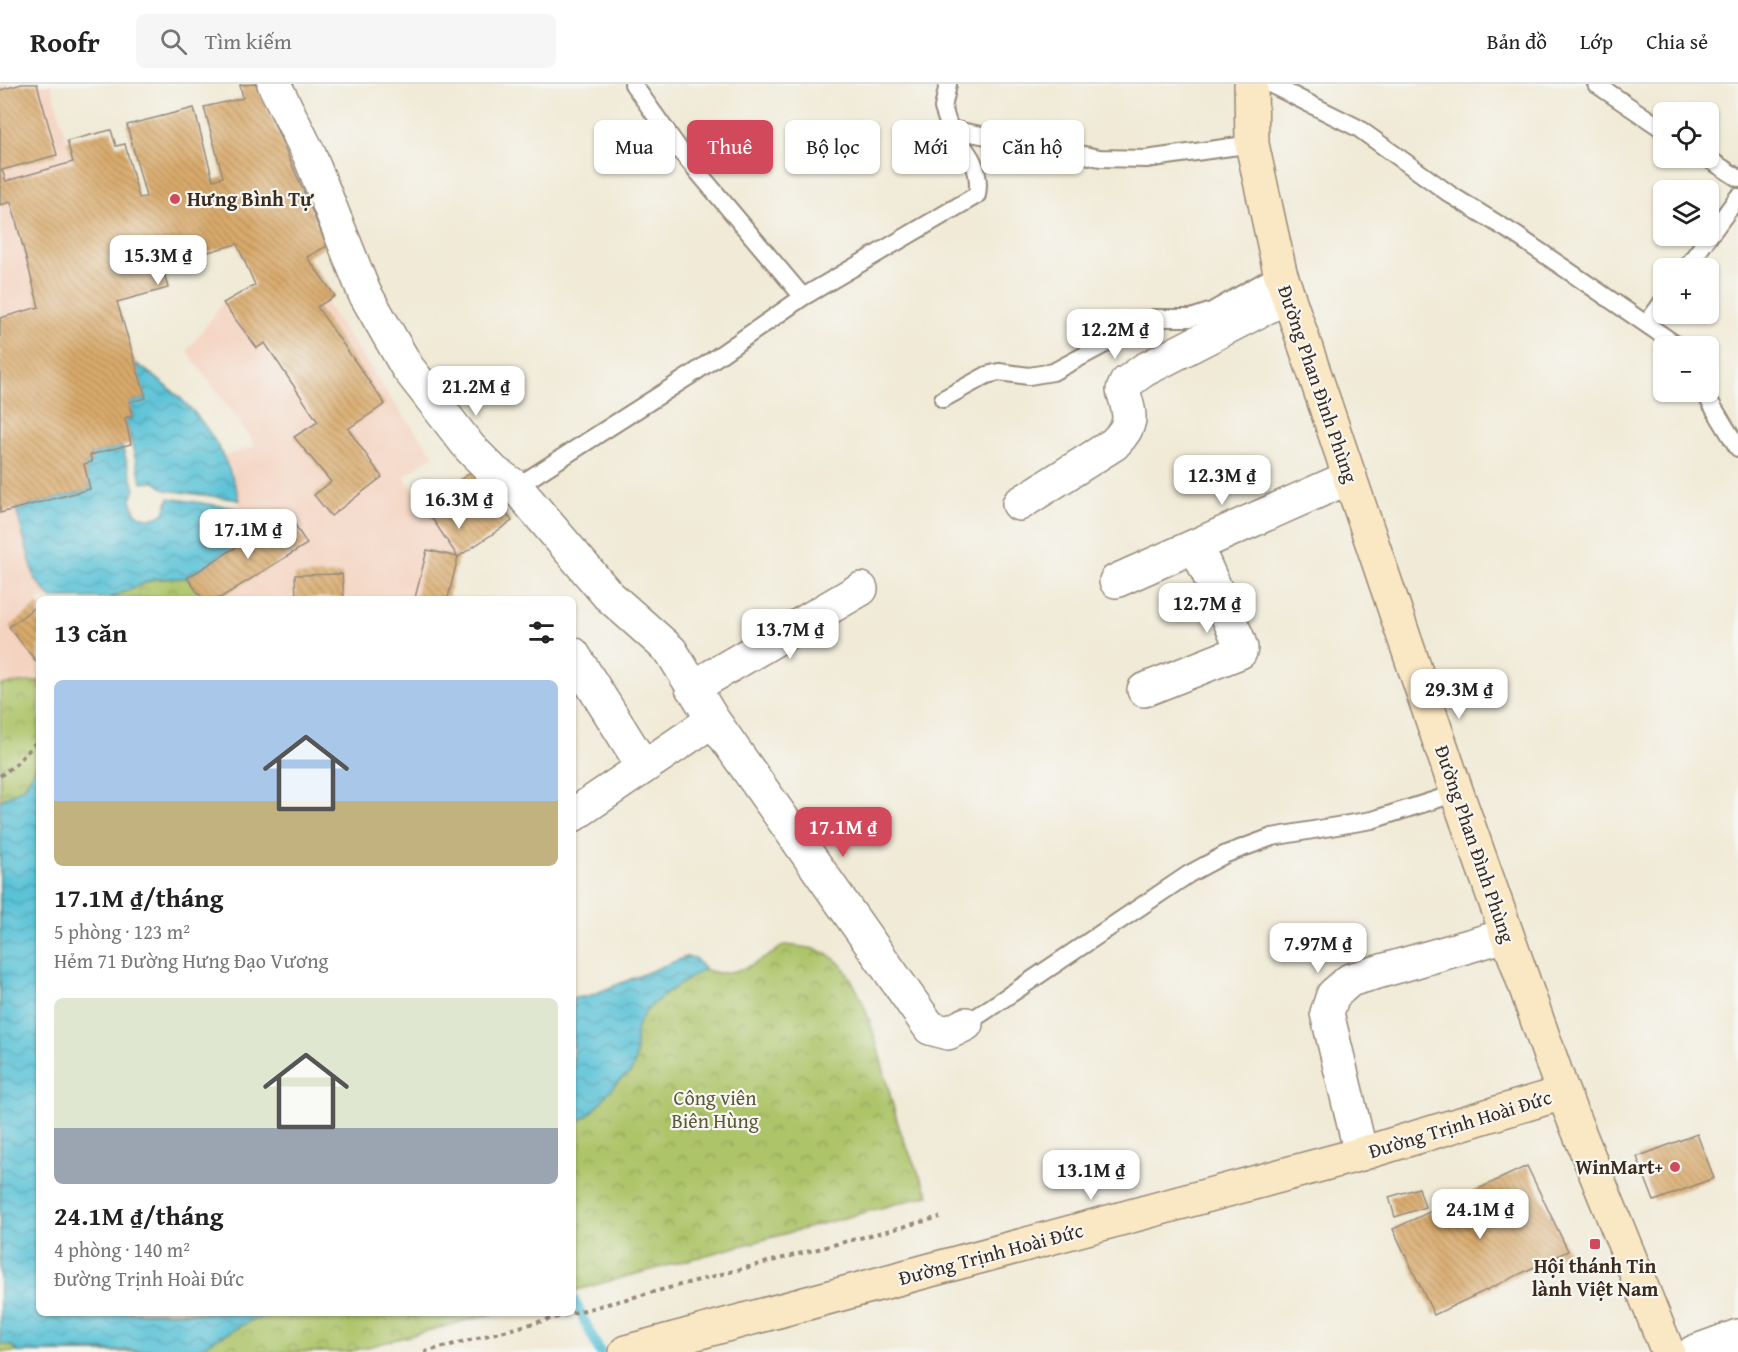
<!DOCTYPE html>
<html lang="vi">
<head>
<meta charset="utf-8">
<style>
  body { margin:0; font-family:"Gentium Book Plus",serif; background:#f6f6f6; color:#222; height:100vh; display:flex; flex-direction:column; font-size:22px; white-space:nowrap }
  * { box-sizing:border-box; margin:0 }
  p { font-size:20px; color:#767676 }
  .icon { flex:none; width:33px; height:33px; fill:none; stroke:currentColor; stroke-width:2; stroke-linecap:round; stroke-linejoin:round }
  .map { position:relative; flex:1; overflow:hidden }
  .details { position:absolute; left:36px; top:512px; width:540px; height:720px; display:flex; flex-direction:column; background:#fff; border-radius:9px; box-shadow:0 2px 4px #0004 }
  .details>* { flex:none }
  .top-card { position:absolute; left:594px; top:36px; width:570px; height:54px; display:flex; gap:12px }
  .fabs { position:absolute; left:1653px; top:18px; display:grid; gap:12px }
  .fabs a { display:grid; place-items:center; width:66px; height:66px; border-radius:9px; background:#fff; box-shadow:0 2px 4px #0004; font-size:30px }
  .price { position:absolute; translate:-50% -51px; padding:0 14px; border-radius:12px; background:#fff; color:#222; font-size:20px; line-height:39px; filter:drop-shadow(0 2px 3px #0008) }
  .price::after { content:''; position:absolute; left:50%; top:36px; width:18px; height:14px; margin-left:-9px; background:inherit; clip-path:polygon(0 0,100% 0,50% 100%) }
  .price.active { background:#d1495b; color:#fff }
  ul { padding:0; list-style:none }
  li { display:grid; align-content:center; gap:12px; height:318px; padding:0 18px }
  li span { display:grid; place-items:center; height:186px; border-radius:9px; color:#555 }
  li>.icon { margin-inline-start:auto }
  span .icon { width:108px; height:108px; fill:#fffc; stroke-width:1 }
  li b { font-size:26px }
  h2 { display:flex; justify-content:space-between; align-items:center; height:72px; padding:0 18px; font-size:26px }
  .pill { padding:0 21px; border-radius:9px; background:#fff; box-shadow:0 2px 4px #0004; font-size:21px; line-height:54px }
  .pill.active { background:#d1495b; color:#fff }
  header { display:flex; align-items:center; gap:36px; box-sizing:border-box; height:84px; padding:0 30px; background:#fff; border-bottom:2px solid #e0e0e0 }
  header strong { font-size:28px }
  nav { display:flex; gap:33px; margin-inline-start:auto; font-size:21px }
  .search { width:420px; height:54px; background:#f6f6f6; display:flex; align-items:center; gap:15px; box-sizing:border-box; padding:0 21px; border-radius:9px; color:#767676; font-size:22px }
  .map>svg:first-child { display:block }
</style>
</head>
<body>
<header>
<strong>Roofr</strong>
<div class="search"><svg class="icon" aria-label="search" viewBox="0 0 24 24"><circle cx="10" cy="10" r="6"/><path d="M15 15l6 6"/></svg>Tìm kiếm</div>
<nav><a>Bản đồ</a><a>Lớp</a><a>Chia sẻ</a></nav>
</header>
<div class="map">
<svg width="1738" height="1268" viewBox="0 0 1738 1268">
  <defs>
    <pattern id="park-crowns" width="20" height="18" patternUnits="userSpaceOnUse" patternTransform="scale(1.5)"><rect width="20" height="18" fill="#adc469"/><path d="M2 6a3 3 0 1 1 6 0M12 15a3 3 0 1 1 6 0" fill="none" stroke="#8e9f56"/></pattern>
    <pattern id="water-waves" width="16" height="10" patternUnits="userSpaceOnUse" patternTransform="scale(1.5)"><rect width="16" height="10" fill="#5ac2d7"/><path d="M0 5q4-4 8 0t8 0" fill="none" stroke="#4c9eae"/></pattern>
    <pattern id="building-back-hatch" width="6" height="6" patternUnits="userSpaceOnUse" patternTransform="scale(1.5)"><rect width="6" height="6" fill="#d9aa6c"/><path d="M-1 5l2 2M0 0l6 6M5-1l2 2" fill="none" stroke="#b18b58"/></pattern>
  </defs>
  <rect width="100%" height="100%" fill="#f6f6f2"/>
  <filter id="ink" filterUnits="userSpaceOnUse"><feTurbulence type="fractalNoise" baseFrequency=".0167" numOctaves="2"/><feDisplacementMap in="SourceGraphic" scale="12" xChannelSelector="R" yChannelSelector="G"/><feConvolveMatrix kernelMatrix="1 2 1 2 8 2 1 2 1" color-interpolation-filters="sRGB"/></filter>
  <filter id="wash" filterUnits="userSpaceOnUse"><feTurbulence type="fractalNoise" baseFrequency=".008" numOctaves="4" result="noise"/><feDisplacementMap in="SourceGraphic" scale="24" xChannelSelector="R" yChannelSelector="G"/><feGaussianBlur stdDeviation="1.35" result="paint"/><feColorMatrix in="noise" values="0 0 0 0 0 0 0 0 0 0 0 0 0 0 0 0 0 1.4 0 .05"/><feComposite in="paint" operator="in"/></filter>
  <g filter="url(#wash)">
    <rect width="100%" height="100%" fill="#f0ead6"/>
    <path fill="#f4d3c0" d="M0,0h51l60,219 6,-1 29,96 -17,5 3,13 -7,3 6,25 -41,11v34l-55,90 16,19h-12v83l-39,4z
      M325,218l68,100 41,53 -30,21 54,81 -10,41h-246l-15,-20 47,-29 6,-40 -9,-41 -8,-12 33,-10 -69,-95 36,-48 34,45z"/>
    <path fill="url(#park-crowns)" stroke="#747744" stroke-width="1.5" d="M187,494l15,20h-92l44,-19z
      M39,597v631l456,1 -146,39h-349v-667z
      M784,861c18,2 37,2 52,15 34,30 49,123 63,167 8,23 19,45 30,68l-356,96v-293l14,-1 99,-40 9,1c2,3 6,9 9,11 24,13 62,-10 80,-24z"/>
    <path fill="url(#water-waves)" stroke="#4a767a" stroke-width="1.5" d="M135,279c56,37 86,73 105,137l-74,-10 -11,-8 -13,1 -17,-64 8,-2 -4,-15 17,-4z
      M122,362l13,43 -4,11 4,12c10,8 19,9 29,1l5,-15 71,11 -6,40 -47,29 -33,1 -44,19h-59l-16,-19 -19,-70 74,-20 -6,-25 8,-2 -2,-7z
      M39,679v549l249,1 -7,3 -5,-1 -22,4 -58,31 -178,2 -6,-6 -12,-2v-543l24,-14z
      M686,873l9,1 9,11c-21,14 -53,30 -65,53 -8,15 2,34 -8,50 -2,3 -8,5 -11,8 -21,19 -19,31 -47,44v-126l14,-1z"/>
    <g fill="none" stroke-linecap="round" stroke-linejoin="round">
      <path stroke="#5ac2d7" stroke-width="10" d="M573,1214l27,54"/>
    </g>
    <g id="blocks">
      <path fill="url(#building-back-hatch)" d="M22,0h15l20,71 -55,15 4,11 67,-19 -6,-21 44,-11 5,16 9,-2 14,54 7,-1 -19,-72 67,-17 19,72 10,-3 -19,-70 39,-9 -3,-13 17,-1 70,162 -20,11 28,39 -18,11 68,97 -37,25 34,48 -51,39 -17,-21 17,-13 -37,-45 24,-15 -53,-79 -8,5 -34,-45 32,-18 -18,-41 -75,21 6,23 -51,14 29,96 -17,4 3,14 -7,2 6,26 -41,11 2,7 -8,2 6,25 -90,24v-195l39,-11 -28,-105 -11,3v-115z
        M476,385l36,52 -54,36 -10,41h-33l12,-48 31,7 -35,-52z
        M288,430l19,30 -87,54h-18l-15,-20z
        M342,490l2,24h-48l-1,-23z
        M39,520v61l-30,-38z
        M1697,1050l17,44 -60,23 -17,-44z
        M1527,1082l41,85 -134,64 -41,-86z
        M1419,1104l6,19 -30,10 -6,-20z"/>
    </g>
  </g>
  <g filter="url(#ink)">
    <use href="#blocks" fill-opacity="0" stroke="#968a7a" stroke-width="1.5"/>
    <g fill="none" stroke-linecap="round" stroke-linejoin="round">
      <defs>
        <path id="lane" d="M633,0l49,69 121,144
          M948,0l-5,24 7,21 150,29 46,1 106,-15
          M1270,0l88,44 93,67 65,40 162,111
          M1596,0l68,46
          M1707,74l31,20
          M1686,184l52,-71
          M1647,239l17,-23
          M1704,308l34,56
          M943,315l44,-24 12,-3 30,4 24,-4 101,-54h37l21,-7 68,-39
          M516,403l178,-114 109,-76 174,-102c5,-29 -10,-44 -27,-66
          M966,940l223,-150 37,-20 46,-17 100,-17 85,-27"/>
        <path id="street" d="M274,0l35,70 55,138 43,75 63,81 24,24 22,15 92,108 63,56 42,69 217,308 18,5 18,-9
          M1019,420l95,-60c21,-21 16,-28 9,-54l3,-7 18,-13 144,-74
          M1116,497l234,-104
          M573,570l70,112
          M692,604l169,-99
          M1144,606l96,-38 1,-4 -3,-9 -42,-93
          M573,731l140,-95
          M1361,1070l-34,-141 6,-18 17,-15 157,-45
          M1694,1268l44,-16"/>
        <path id="secondary" d="M1251,0l1,60 28,128 177,521 106,300 105,259
          M626,1268l735,-198 202,-61"/>
      </defs>
      <use href="#lane" stroke="#968a7a" stroke-width="20"/>
      <use href="#street" stroke="#968a7a" stroke-width="36"/>
      <use href="#secondary" stroke="#968a7a" stroke-width="36"/>
      <path stroke="#968a7a" stroke-width="4" stroke-dasharray="4.5 4.5" stroke-linecap="butt" d="M0,692l16,-12 23,-25
        M424,1268l516,-135"/>
      <use href="#lane" stroke="#fff" stroke-width="16"/>
      <use href="#street" stroke="#fff" stroke-width="33"/>
      <use href="#secondary" stroke="#fae7c3" stroke-width="33"/>
    </g>
  </g>
  <g fill="#d1495b" stroke="#f6f6f2" stroke-width="2">
    <circle cx="175" cy="115" r="6"/>
    <circle cx="1675" cy="1083" r="6"/>
    <rect x="1589" y="1154" width="12" height="12" rx="3"/>
  </g>
  <g text-anchor="middle" stroke-width="4.5" stroke-linejoin="round" paint-order="stroke">
    <g font-size="20" font-weight="bold" fill="#3b2a1e" stroke="#f6f6f2" text-anchor="start">
      <text x="187" y="122">Hưng Bình Tự</text>
      <text x="1663" y="1090" text-anchor="end">WinMart+</text>
      <text x="1595" y="1189" text-anchor="middle">Hội thánh Tin<tspan x="1595" dy="23">lành Việt Nam</tspan></text>
    </g>
    <g font-size="20" fill="#3b2a1e" stroke="#f6f6f2">
      <text transform="translate(1318 300) rotate(71)" y="7">Đường Phan Đình Phùng</text>
      <text transform="translate(1475 760) rotate(71)" y="7">Đường Phan Đình Phùng</text>
      <text transform="translate(1460 1040) rotate(-17)" y="7">Đường Trịnh Hoài Đức</text>
      <text transform="translate(991 1170) rotate(-15)" y="7">Đường Trịnh Hoài Đức</text>
    </g>
    <g font-size="20" fill="#5d5834" stroke="#f6f6f2">
      <text x="715" y="1021">Công viên<tspan x="715" dy="23">Biên Hùng</tspan></text>
    </g>
  </g>
</svg>
<div class="fabs">
<a><svg class="icon" aria-label="locate" viewBox="0 0 24 24"><circle cx="12" cy="12" r="6"/><path d="M12 2v4M12 18v4M2 12h4M18 12h4"/></svg></a>
<a><svg class="icon" aria-label="layers" viewBox="0 0 24 24"><path d="M12 4l9 5-9 5-9-5zM3 14l9 5 9-5"/></svg></a>
<a>+</a>
<a>−</a>
</div>
<b class="price" style="left:158px;top:202px">15.3M ₫</b>
<b class="price" style="left:1115px;top:276px">12.2M ₫</b>
<b class="price" style="left:476px;top:333px">21.2M ₫</b>
<b class="price" style="left:1222px;top:422px">12.3M ₫</b>
<b class="price" style="left:459px;top:446px">16.3M ₫</b>
<b class="price" style="left:248px;top:476px">17.1M ₫</b>
<b class="price" style="left:1207px;top:550px">12.7M ₫</b>
<b class="price" style="left:790px;top:576px">13.7M ₫</b>
<b class="price" style="left:1459px;top:636px">29.3M ₫</b>
<b class="price active" style="left:843px;top:774px">17.1M ₫</b>
<b class="price" style="left:1318px;top:890px">7.97M ₫</b>
<b class="price" style="left:1091px;top:1117px">13.1M ₫</b>
<b class="price" style="left:1480px;top:1156px">24.1M ₫</b>
<div class="top-card">
<a class="pill">Mua</a>
<a class="pill active">Thuê</a>
<a class="pill">Bộ lọc</a>
<a class="pill">Mới</a>
<a class="pill">Căn hộ</a>
</div>
<section class="details">
<h2>13 căn<svg class="icon" aria-label="filters" viewBox="0 0 24 24"><path d="M4 7h16M4 17h16"/><circle cx="9" cy="7" r="2"/><circle cx="15" cy="17" r="2"/></svg></h2>
<ul>
<li><span style="background:linear-gradient(#a9c7e8 65%,#c2b280 0)"><svg class="icon" aria-label="home" viewBox="0 0 24 24"><path d="M3 11l9-7 9 7M6 9v11h12V9"/></svg></span><div><b>17.1M ₫/tháng</b><p>5 phòng · 123 m²</p><p>Hẻm 71 Đường Hưng Đạo Vương</p></div></li>
<li><span style="background:linear-gradient(#dfe7d0 70%,#9aa5b1 0)"><svg class="icon" aria-label="home" viewBox="0 0 24 24"><path d="M3 11l9-7 9 7M6 9v11h12V9"/></svg></span><div><b>24.1M ₫/tháng</b><p>4 phòng · 140 m²</p><p>Đường Trịnh Hoài Đức</p></div></li>
</ul>
</section>
</div>
</body>
</html>
